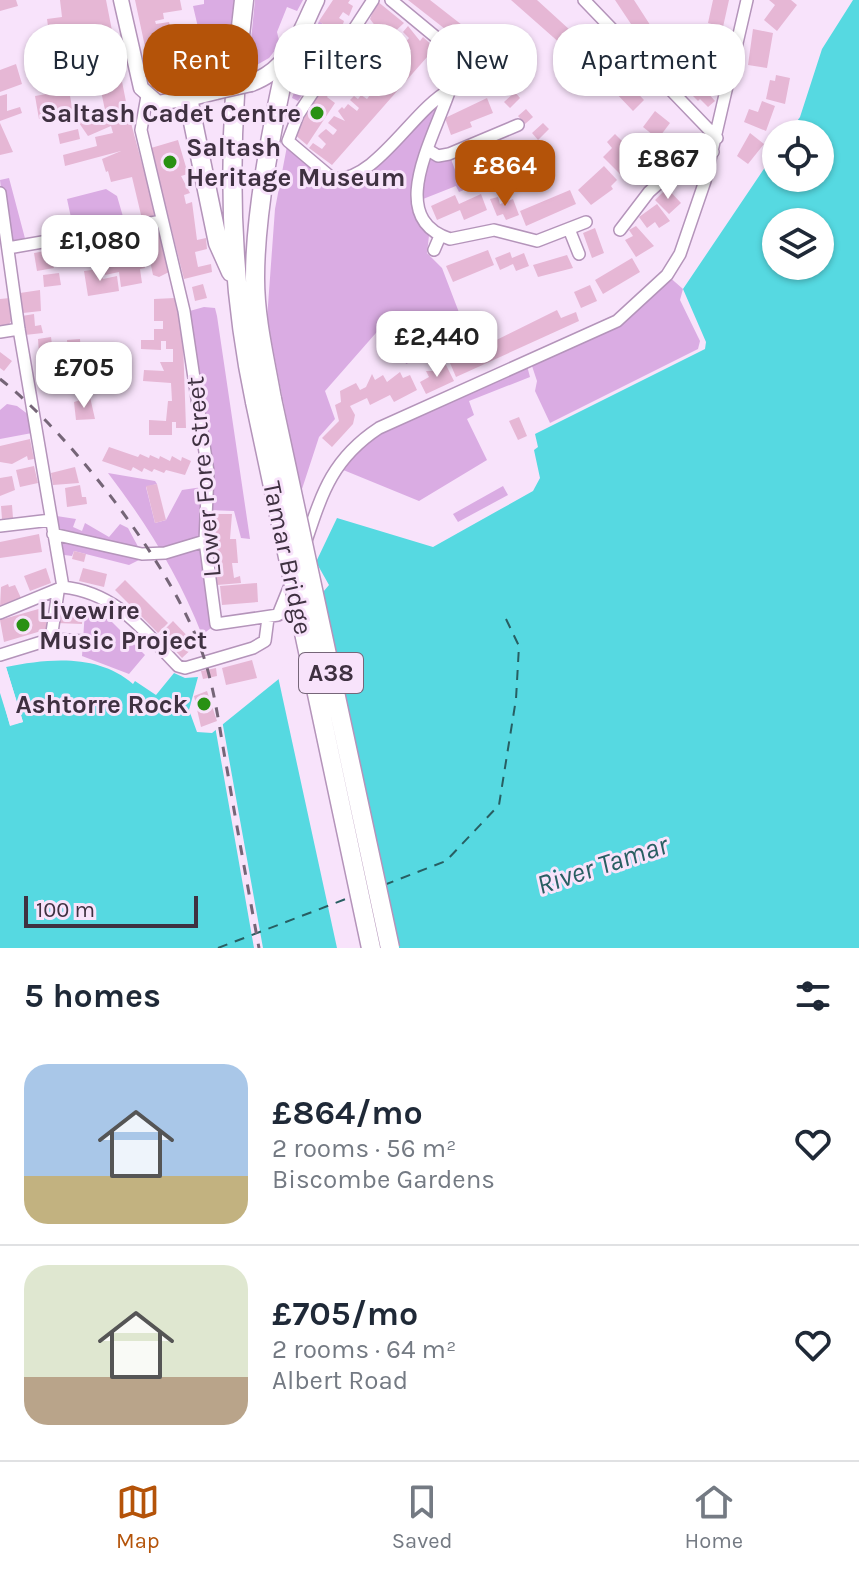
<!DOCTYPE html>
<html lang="en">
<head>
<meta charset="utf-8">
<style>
  body { margin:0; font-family:Karla,sans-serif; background:#f2f2f3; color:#1f2937; height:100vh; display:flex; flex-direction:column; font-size:30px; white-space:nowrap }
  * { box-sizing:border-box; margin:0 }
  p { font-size:26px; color:#747a83 }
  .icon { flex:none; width:44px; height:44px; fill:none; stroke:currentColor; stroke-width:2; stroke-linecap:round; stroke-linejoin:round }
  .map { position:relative; height:948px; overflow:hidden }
  .sheet { display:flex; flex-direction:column; background:#fff; flex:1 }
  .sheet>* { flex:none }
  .guide { position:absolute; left:24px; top:24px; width:812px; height:72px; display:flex; gap:16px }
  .buttons { position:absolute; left:762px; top:120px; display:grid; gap:16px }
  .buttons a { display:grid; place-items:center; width:72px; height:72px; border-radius:50%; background:#fff; box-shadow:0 2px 6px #0004; font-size:40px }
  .scale { position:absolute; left:24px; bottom:20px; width:174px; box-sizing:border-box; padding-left:8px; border:4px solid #3f3141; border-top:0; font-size:22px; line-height:28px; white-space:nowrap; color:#3f3141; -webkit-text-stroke:6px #f8e3fb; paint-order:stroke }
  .price { position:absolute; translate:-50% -68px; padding:0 18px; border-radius:16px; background:#fff; color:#222; font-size:26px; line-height:52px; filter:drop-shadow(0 2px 4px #0008) }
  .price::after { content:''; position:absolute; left:50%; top:48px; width:24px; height:18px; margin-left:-12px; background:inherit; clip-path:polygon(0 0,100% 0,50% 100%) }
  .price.on { background:#b45309; color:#fff }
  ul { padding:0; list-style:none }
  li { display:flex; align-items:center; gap:24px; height:200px; padding:0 24px }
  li+li { border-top:2px solid #e0e1e3 }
  li span { display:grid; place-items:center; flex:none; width:224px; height:160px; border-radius:24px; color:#555 }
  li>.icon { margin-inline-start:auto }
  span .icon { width:96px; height:96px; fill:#fffc; stroke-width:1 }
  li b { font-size:34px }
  h2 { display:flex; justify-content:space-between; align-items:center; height:96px; padding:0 24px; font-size:34px }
  .chip { padding:0 28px; border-radius:32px; background:#fff; box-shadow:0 2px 6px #0004; font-size:28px; line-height:72px }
  .chip.on { background:#b45309; color:#fff }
  .dock { display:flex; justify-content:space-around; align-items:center; height:112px; border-top:2px solid #e0e1e3; background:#fff; font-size:22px; color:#747a83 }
  .dock a { display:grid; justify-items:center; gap:4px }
  .dock .on { color:#b45309 }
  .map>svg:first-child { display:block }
</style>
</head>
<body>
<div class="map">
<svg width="859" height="948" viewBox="0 0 859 948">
  <rect width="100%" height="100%" fill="#f8e3fb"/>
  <path fill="#daace3" d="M204,0h30l-7,59 -22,-2 -12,-51 11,-2z
    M255,0h48l-6,11 -10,-4 -10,25 3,12 -11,14 -21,12z
    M319,21l23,17 -44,63 -6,-3z
    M450,90l-22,60 21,4 8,21 18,-7 6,15 -22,9 -3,-6 -38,15 12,26 -3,26 15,15 26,68 -62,28c-6,-17 -1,-32 -10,-47h-6l-65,74 10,28 -16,18 -18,55 -34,-173 8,-110 13,-68 45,38 34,-13z
    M9,178l18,68 -19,2 -8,-68z
    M106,189l11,7 9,31 -51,9 -8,-37z
    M667,275l16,14 -3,11 20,41 -2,8 -148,74 -15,-32 2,-10 -7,-21 87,-39z
    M204,307l11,1 2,8 33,223 -9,-1 -7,-27 -26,-1 8,114 -14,11c-23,-59 -55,-111 -94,-162l47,8 2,3 -11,3 9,36 11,-3 16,-30 27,-4 -23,-174z
    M526,362l4,15 -61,24 5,14 -7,4 20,41 -68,41 -83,-34 17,-21z
    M7,404l10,2 12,9 3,18 -32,6v-29z
    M503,486l5,9 -50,27 -5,-8z
    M50,515l26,4 -3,8 9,4 3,-8 24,14 11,-13 8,4 14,26h9l-22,11 -55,-14 -2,5 -15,-2z
    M85,610l26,11 34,34 -16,19 -47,-18z"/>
  <path fill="#56d9e1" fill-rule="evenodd" d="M853,0h6v948h-859v-255l10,32 13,-3 -17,-55c44,-9 93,-13 127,17l2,-3 21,14 18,-22 11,5 13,-1 -9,33 8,22 15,1 94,-76 12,-59 11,-13 -13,-23 21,-44 96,29 100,-56 7,-13 -6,-28 4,-3 -3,-13 170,-85 1,-7 -23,-53 93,-138v27h44v-44h-32l12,-17 22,-68zM776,222h44v44h-44z"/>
  <path fill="#f8e3fb" d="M314,596l76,352h-53l-60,-276 25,-18z
    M6,667l17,55 -13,4 -10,-37 13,32 5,-2 -16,-51z
    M222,720l41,228h-9l-39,-222z"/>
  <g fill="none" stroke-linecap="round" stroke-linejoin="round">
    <path stroke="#285e62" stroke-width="2" stroke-dasharray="10 8" stroke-linecap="butt" d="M384,885l62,-24 53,-56 17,-106 3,-53 -13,-27
      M218,948l133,-51"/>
  </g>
  <path fill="#e6b7d5" d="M0,0h16l2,6 -18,5z
    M60,0h46l22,112 28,103 -14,4 -10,-42 -21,5 -3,-11 -2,1 -4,-13 19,-8 -56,15 -2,-11 34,-9 -2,-9 18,-4 -2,-7 -23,10 -11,-16 28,-10 -7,-33 -11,2 -2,-14 14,-5 -55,9 -2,-10 40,-6 -2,-15 -14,3 -2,-10 -12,1 2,13 -14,2 -1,-12 10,-2 -2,-14 15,-2z
    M135,0h45l2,10 -19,3 1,6 -9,2 1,3 13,-2 13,56 -29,6z
    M333,0h17l-2,3 5,3 -4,10 -6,-4 -4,6 5,3 -3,9 -7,-5 -3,5 -12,-9z
    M408,0h22l32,25 -8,11z
    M511,0h26l45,41 3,-3 59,62 -11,11 -59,-62 -4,3z
    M615,0h19l20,31 -13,8z
    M713,0h16l-6,27 -15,-4z
    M769,0h22l6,5 -20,26 -13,-11 11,-15z
    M377,1l27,22 -16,15 -4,-3 4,-6 -3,-3 -4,5 -3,-2 4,-5 -6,3 -6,-8z
    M408,26l12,15 3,-4 12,11 -103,117 -23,-17 4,-5 9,6 4,-5 -8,-8 3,-3 5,-4 7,6 2,-2 2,-3 -9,-7 6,-7 11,5 -7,-10 4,-4 2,2 4,-5 9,7 2,-3 -9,-8 4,-4 4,3 3,-4 6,4 3,-4 -7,-5 3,-4 -5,-5 3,-4 14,11 3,-3 -9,-8 5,-4 5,-2 7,6 3,-4 -8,-7 7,-9 8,7 3,-4 -8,-6 3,-9 14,6 -6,-8 4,-5 -6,-6z
    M753,29l20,4 -6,35 -19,-3z
    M469,30l10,8 -11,11 -9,-9z
    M358,33l14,10 -6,9 -14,-9z
    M480,39l9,10 -10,10 -10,-9z
    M665,40l47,49 -4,4 7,8 -7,6 -8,-8 -2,2 -47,-47z
    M351,44l14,9 -6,9 -13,-9z
    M345,55l14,8 -14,22 4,3 -2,4 -18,-11 6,-14 7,3 2,-3 -5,-4z
    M489,56l6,4 -15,17 -6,-4z
    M16,64l6,20 -22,8v-22z
    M80,66l2,12 -20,4 -3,-12z
    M433 74a6 6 0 1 1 12 0a6 6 0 1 1-12 0Z
    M776,75l14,3 -5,26 -19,-5 4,-19 5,1z
    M326,83l7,5 -6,9 8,6 -28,42 -13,-11z
    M69,90l4,23 -34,6 -4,-23z
    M515,92l5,6 -10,10 -6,-6z
    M7,94v17l13,-4 2,6 -22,8v-25z
    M487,98l6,15 -23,9 2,5 -21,8 -6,-17z
    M762,101l13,5 -9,25 -22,-9 5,-13 9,3z
    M526,109l7,8 -8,7 -7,-8z
    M655,111l15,12 -12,16 -15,-12z
    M0,123l13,29 -13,3z
    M543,123l6,6 -11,11 -6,-7z
    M78,129l2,10 -20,5 -2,-10z
    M750,133l14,11 -16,20 -11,-8z
    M615,134l27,27 -18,17 -21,-21 9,-9 -5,-6z
    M178,140l10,34 -7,2 9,17 -6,2 2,9 6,-2 5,38 9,-2 1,11 -12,3 3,15 13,-3 1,8 -28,7 -33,-131z
    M529,144l5,15 -52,18 -5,-14z
    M604,166l13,14 -6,6 2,3 -22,16 -13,-15z
    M667,188l14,15 -12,11 -14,-14z
    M570,190l6,14 -50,22 -6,-15z
    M481,194l6,16 -23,10 -4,-10 -23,10 -6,-14 24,-11 4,9z
    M498,197l2,7 13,-5 6,16 -13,5 -3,-6 -6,2 -7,-17z
    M657,204l13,17 -11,7 -4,-6 -8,6 -8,-11z
    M636,226l18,20 -18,11 -11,-17 8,-4 -4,-6z
    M159,228l10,44 -10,5 -6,-2 -9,-43z
    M595,228l9,25 -12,5 -9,-25z
    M133,233l5,27 6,-1 1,9 -5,1 2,14 -21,4 -2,-15 -14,3 -2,-13 14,-3 -4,-23z
    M51,250l3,18 -17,3 -3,-18z
    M488,250l6,15 -41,17 -7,-16z
    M510,252l2,6 12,-5 5,13 -13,5 -3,-7 -13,6 -5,-12z
    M567,255l6,13 -35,9 -5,-12z
    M632,258l8,14 -37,22 -8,-14z
    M99,269l4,10 14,-3 2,15 -31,5 -4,-25z
    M59,273l2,12 -17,2 -1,-12z
    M203,284l4,14 -12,3 -3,-14z
    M590,285l7,16 -16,7 -7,-16z
    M40,290l1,21 -18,2 -3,-20z
    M10,298l2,22 -6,8 -6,-3v-26z
    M175,298l8,42 3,88h-10v-6h-4v13h-23v-15l17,1 2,-20h4l-1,-18 -28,-2 1,-11 20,1 -4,-9h13v-13h-7v-8h-5v9l-20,-1v-9h13v-11h9v-8h-9v-22z
    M557,310l4,8 15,-6 3,9 -123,56 -6,-14z
    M34,314l1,12 6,-1 2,8 -18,2 -3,-19z
    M51,337l2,15 -14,2 -1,-15z
    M80,339l1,15 -13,1 -1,-15z
    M0,352l12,9 -8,10 -4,-3z
    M74,361l1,14 -20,1 -1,-14z
    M444,361l10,20 -28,13 -6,-12 9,-5 -3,-6h12v-7z
    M400,372l3,6 7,-3 7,15 -23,12 -4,-7 -20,10 -3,-7 -17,8 5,9 -2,9 -21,23 -10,-9 17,-17 -4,-16 6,-3 -1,-11 16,-8 4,7 6,-3 6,-13 3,6 8,-5 4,7z
    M90,397l5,22 -19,1 -2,-18z
    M519,417l8,19 -9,4 -9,-19z
    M30,439l4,20 -6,1 -1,-4 -15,8 -12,-2v-16z
    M109,447l29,10 2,-3 9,4 1,-3 9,4 1,-3 10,5 2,-5 9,5 1,-4 9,4 -6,14 -19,-5 -2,3 -10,-4 -2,3 -8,-4 -2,4 -9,-5 -2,4 -29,-10z
    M34,466l4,17 -18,4 -4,-17z
    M75,467l4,16 -26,2 -2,-12z
    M12,476l3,14 -15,6v-18z
    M157,484l9,36 -11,3 -9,-37z
    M80,485l2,12h4l1,7 -20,3 -2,-19z
    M12,505l1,13 -11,1 -1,-13z
    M215,514h17l-2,25h6l2,24h-6l2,15 6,-2 1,7 -24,2z
    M39,534l3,18 -42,6v-16z
    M74,551l12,3 -2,8 -12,-3z
    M46,568l5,15 -21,8 -6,-15z
    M83,568l24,6 -3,13 -25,-6z
    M125,580l43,43 -10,10 -43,-43z
    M257,583l1,19 -36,3 -2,-19z
    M8,584l1,3 6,-2 6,13 -21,9 1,-20z
    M57,607l26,2 -1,15 -26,-1z
    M42,608l6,21 -44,13 -4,-22z
    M173,621l23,24 -14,13 -22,-24z
    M252,660l5,18 -31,7 -4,-17z
    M216,668l1,8 -14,3 -2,-8z
    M207,691l10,30 -16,6 -7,-31z"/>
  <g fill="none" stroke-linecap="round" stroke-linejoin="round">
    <defs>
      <path id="minor" d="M373,0l-75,115 -10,26 45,38c43,3 80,-70 117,-89
        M391,0l58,48 7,14c-1,47 -83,152 -6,177l44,-9 43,11 49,-19
        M584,0l133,138
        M147,96l-6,34 43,181 24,161 -3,69 11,83 62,-9 13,-32
        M428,150l10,6 11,-2 69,-29
        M0,193l19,136 44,258
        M569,229l10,25
        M620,230l29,-38 41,-37 6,-5 17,2
        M8,248l154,-27
        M434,250l6,-14
        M0,332l19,-3
        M0,526l51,-6
        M53,534l89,20 23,-1 40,-12
        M305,544c17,-51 27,-85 74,-116l238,-107 50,-46 13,-21 25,-73 42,-181
        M63,587c54,6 80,43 115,79l7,2 68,-20 12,-7 3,-23
        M0,613l63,-26
        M51,639l7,-47
        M0,655l51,-16 32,2"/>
      <path id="tertiary" d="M121,0l20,88 17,15 30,-5"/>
      <path id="secondary" d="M251,83c39,-14 48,-48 65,-83
        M188,98l28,-7"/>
      <path id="trunk" d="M244,0c-17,133 -17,270 11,402
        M188,98l30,145 13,29
        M272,399c-7,-40 -17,-80 -17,-121 0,-67 17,-152 32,-218"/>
    </defs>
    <use href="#minor" stroke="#b494ba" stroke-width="14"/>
    <use href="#tertiary" stroke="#b494ba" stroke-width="17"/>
    <use href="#secondary" stroke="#b494ba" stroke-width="19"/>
    <use href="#trunk" stroke="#b494ba" stroke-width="21"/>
    <use href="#minor" stroke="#fff" stroke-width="11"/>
    <use href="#tertiary" stroke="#fff" stroke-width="14"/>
    <use href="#secondary" stroke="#fff" stroke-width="16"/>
    <use href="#trunk" stroke="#fff" stroke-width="18"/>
    <path stroke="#756577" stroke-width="3" stroke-dasharray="10 10" stroke-linecap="butt" d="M0,379c73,57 178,194 205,282 11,35 15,72 22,108 10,59 21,119 32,179"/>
    <defs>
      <path id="secondary-bridge" d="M216,91l35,-8"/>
      <path id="trunk-bridge" d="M272,399l118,549
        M255,402l116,546"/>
    </defs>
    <use href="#secondary-bridge" stroke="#b494ba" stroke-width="19" stroke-linecap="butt"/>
    <use href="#trunk-bridge" stroke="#b494ba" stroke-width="21" stroke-linecap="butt"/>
    <use href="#secondary-bridge" stroke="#fff" stroke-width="16"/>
    <use href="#trunk-bridge" stroke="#fff" stroke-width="18"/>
  </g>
  <g fill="#299113" stroke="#f8e3fb" stroke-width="3">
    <circle cx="317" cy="113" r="8"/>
    <circle cx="170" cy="162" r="8"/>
    <circle cx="23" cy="625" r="8"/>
    <circle cx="204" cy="704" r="8"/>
  </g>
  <g text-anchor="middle" stroke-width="6" stroke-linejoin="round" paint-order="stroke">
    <rect fill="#f8e3fb" stroke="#766679" stroke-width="2" x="299" y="653" width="64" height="40" rx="6"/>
    <g font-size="24" font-weight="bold" fill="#3f3141">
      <text x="331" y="681">A38</text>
    </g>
    <g font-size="26" font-weight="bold" fill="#3f3141" stroke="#f8e3fb" text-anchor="end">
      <text x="301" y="122">Saltash Cadet Centre</text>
      <text x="186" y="156" text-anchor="start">Saltash<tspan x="186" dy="30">Heritage Museum</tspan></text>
      <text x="39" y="619" text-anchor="start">Livewire<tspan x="39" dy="30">Music Project</tspan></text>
      <text x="188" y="713">Ashtorre Rock</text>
    </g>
    <g font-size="26" fill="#3f3141" stroke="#f8e3fb">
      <text transform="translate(203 477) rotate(-95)" y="9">Lower Fore Street</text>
      <text transform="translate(288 558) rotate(78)" y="9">Tamar Bridge</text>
    </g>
    <g font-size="28" font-style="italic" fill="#285e62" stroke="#f8e3fb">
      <text transform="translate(602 864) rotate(-18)" y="10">River Tamar</text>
    </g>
  </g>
</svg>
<div class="buttons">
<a><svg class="icon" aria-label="locate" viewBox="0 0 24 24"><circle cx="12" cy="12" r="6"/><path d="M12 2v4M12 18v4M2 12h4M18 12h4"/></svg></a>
<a><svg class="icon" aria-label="layers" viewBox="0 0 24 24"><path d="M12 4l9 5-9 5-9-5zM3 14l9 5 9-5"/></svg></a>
</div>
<div class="scale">100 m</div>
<b class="price" style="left:668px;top:201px">£867</b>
<b class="price on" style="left:505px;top:208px">£864</b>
<b class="price" style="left:100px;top:283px">£1,080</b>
<b class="price" style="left:437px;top:379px">£2,440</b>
<b class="price" style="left:84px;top:410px">£705</b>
<div class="guide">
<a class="chip">Buy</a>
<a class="chip on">Rent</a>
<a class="chip">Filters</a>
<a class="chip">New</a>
<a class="chip">Apartment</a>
</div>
</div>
<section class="sheet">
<h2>5 homes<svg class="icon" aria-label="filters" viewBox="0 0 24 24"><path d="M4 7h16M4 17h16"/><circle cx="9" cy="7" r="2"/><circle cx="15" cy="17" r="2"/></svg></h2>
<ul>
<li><span style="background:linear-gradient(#a9c7e8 70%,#c2b280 0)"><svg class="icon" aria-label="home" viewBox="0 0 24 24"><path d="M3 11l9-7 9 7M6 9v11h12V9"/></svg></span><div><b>£864/mo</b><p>2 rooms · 56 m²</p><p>Biscombe Gardens</p></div><svg class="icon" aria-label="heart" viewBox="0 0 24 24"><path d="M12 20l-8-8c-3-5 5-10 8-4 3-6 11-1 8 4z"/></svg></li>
<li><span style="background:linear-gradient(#dfe7d0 70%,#b9a48a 0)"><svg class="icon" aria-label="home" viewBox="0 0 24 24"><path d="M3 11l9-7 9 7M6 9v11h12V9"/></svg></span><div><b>£705/mo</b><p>2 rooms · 64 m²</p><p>Albert Road</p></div><svg class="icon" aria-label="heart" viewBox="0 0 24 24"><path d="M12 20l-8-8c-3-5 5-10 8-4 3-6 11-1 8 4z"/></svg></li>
</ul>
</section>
<nav class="dock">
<a class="on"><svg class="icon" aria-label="map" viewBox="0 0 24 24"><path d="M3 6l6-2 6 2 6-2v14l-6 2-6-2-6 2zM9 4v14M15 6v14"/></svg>Map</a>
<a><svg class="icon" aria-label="saved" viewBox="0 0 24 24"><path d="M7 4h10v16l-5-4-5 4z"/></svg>Saved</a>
<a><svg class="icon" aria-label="home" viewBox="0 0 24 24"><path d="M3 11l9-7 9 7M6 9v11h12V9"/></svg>Home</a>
</nav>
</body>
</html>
